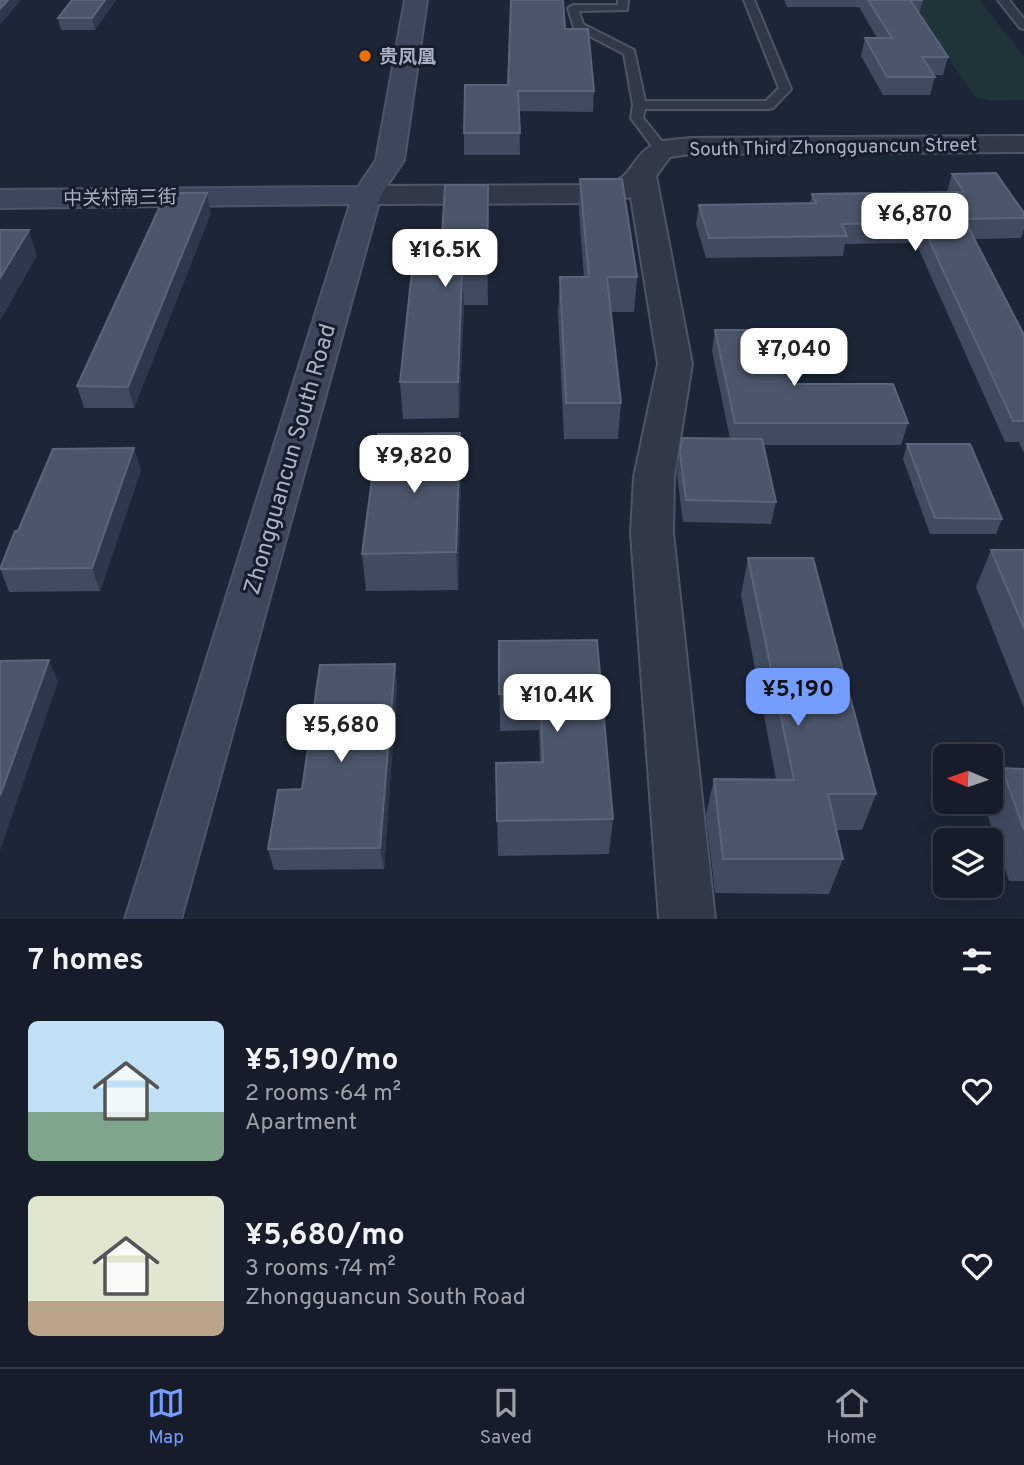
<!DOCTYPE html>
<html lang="en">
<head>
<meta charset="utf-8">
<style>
  body { margin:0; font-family:Overpass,"Noto Sans SC",sans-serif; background:#232935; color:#f1f3f6; height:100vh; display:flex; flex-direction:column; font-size:26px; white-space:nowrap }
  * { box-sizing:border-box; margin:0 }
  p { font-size:23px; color:#9ea1a8 }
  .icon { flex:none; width:38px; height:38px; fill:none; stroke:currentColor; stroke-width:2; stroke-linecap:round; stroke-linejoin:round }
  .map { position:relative; height:919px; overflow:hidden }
  .panel { display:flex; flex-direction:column; background:#161c29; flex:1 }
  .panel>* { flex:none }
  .needle { width:46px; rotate:272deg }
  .tools { position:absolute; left:933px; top:744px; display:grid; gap:14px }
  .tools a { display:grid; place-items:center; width:70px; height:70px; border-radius:10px; background:#161c29; box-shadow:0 7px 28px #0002,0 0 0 2px #353a46; font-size:35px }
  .price { position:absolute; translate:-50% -60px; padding:0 16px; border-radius:14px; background:#fff; color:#222; font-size:23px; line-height:46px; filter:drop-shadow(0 2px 4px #0008) }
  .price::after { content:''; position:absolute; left:50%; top:42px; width:21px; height:16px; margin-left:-10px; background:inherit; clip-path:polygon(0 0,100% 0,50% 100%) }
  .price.active { background:#759dff; color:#111 }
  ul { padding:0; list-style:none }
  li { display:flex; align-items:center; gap:21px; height:175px; padding:0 28px }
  li span { display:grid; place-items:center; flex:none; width:196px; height:140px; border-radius:10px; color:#555 }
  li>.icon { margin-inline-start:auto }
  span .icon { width:84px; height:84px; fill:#fffc; stroke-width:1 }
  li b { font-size:30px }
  h2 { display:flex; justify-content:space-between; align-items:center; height:84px; padding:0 28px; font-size:30px }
  .tab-bar { display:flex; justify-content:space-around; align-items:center; height:98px; border-top:2px solid #353a46; background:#161c29; font-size:19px; color:#9ea1a8 }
  .tab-bar a { display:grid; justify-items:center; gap:4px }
  .tab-bar .active { color:#759dff }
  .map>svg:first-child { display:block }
</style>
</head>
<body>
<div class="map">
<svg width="1024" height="919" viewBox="0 0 1024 919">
  <rect width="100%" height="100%" fill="#1d2637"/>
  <path fill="#1f3338" d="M909,0h70l45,56v44l-33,1 -16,-4z"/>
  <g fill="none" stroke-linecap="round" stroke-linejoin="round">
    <defs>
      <path id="lane" d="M618,0h10l-1,10 -48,1 4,13 51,26 11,51h121l13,-13 -35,-88h10l37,89 -18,19 -4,1h-124l-2,9 26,32 -2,3h-10l-26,-35 2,-13 -9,-51 -50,-26 -6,-20 5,-3h45z
        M998,0h11l15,19v10l-4,-1z"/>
      <path id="street" d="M1024,136v16l-334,2 -20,3 -14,19 36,188 -18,113 -1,56 42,386h-56l-28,-386 3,-56 24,-113 -27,-167 -32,6 -232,1 -10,-3 -4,-6 4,-6 10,-3 232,-1c37,-5 27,-23 52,-39 10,-7 27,-6 39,-8z"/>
      <path id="secondary" d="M405,0h22l-23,160 -23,35 -200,724h-56l225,-715 -350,4v-18l358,-3 18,-27z"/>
    </defs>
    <use href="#lane" stroke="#4e5566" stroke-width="4"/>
    <use href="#street" stroke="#4e5566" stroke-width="4"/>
    <use href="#secondary" stroke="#4e5566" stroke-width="4"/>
    <use href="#lane" fill="#313848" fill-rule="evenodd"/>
    <use href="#street" fill="#313848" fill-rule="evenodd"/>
    <use href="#secondary" fill="#3e465b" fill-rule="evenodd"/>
  </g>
  <path fill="#414b60" d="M72,0h44l-21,30h-34l-3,-12z
    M784,0h139l-4,14 29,43 -5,18h-9l1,2 -5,18h-47l-22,-39 4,-18h12l-18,-31h-72z
    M565,29l29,62 -1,21 -74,-1 1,44h-56v-22l44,-48z
    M952,174l72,39v16l-3,9 -47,1 50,96v118l-5,-11h-14l-89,-199 -71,1 -2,12 -137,2 -10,-34 3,-19 111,-2 2,-9 135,-2z
    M580,179l57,98 -3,35h-23l10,91 -3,36h-54l-6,-127 2,-35h24l-5,-65z
    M488,185v120h-24l-5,113 -56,1 -3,-37 40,-112z
    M211,213l-77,195h-50l-7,-22z
    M715,330l75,54 118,39 -7,22h-138l13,57 -5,22 -88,-2 -6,-47 5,-37 48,1 -18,-88z
    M907,444l95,75 -6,15h-66l-27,-75z
    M461,469l-3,121 -92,1 -4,-37z
    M141,470l-41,121 -91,1 -9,-24 18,-37z
    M991,550h33v158l-48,-121z
    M748,558l128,236 -14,36h-26l7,29 -14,35 -114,-1 -9,-78 8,-36h62l-35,-184z
    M597,640l16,179 -4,35 -111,2 -2,-93 44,-1 -1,-32 -39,1 -1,-90z
    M395,664l2,23 -13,182 -110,1 -6,-21 34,-60z
    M1002,768l22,1v112h-15l-25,-77 1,-2h5v-11z"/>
  <path fill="#2e374b" d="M8,0h13l-21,25v-16z
    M105,0h11l-21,30 -3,-12z
    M488,185l1,33 -1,87 -1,-35z
    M207,193l4,20 -77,195 -6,-21z
    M29,230l8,26 -37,65v-43z
    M462,270l2,35 -5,113 -1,-36z
    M460,433l1,36 -3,121 -2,-38z
    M134,448l7,22 -41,121 -8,-23z
    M49,660l9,22 -58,169v-55z
    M395,664l2,23 -13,182 -4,-21z"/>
  <path fill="#4c566b" stroke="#5b6479" stroke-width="2" d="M0,0h8l-8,9z
    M72,0h33l-13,18h-34z
    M511,0h52l2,29h23l6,62h-76l2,42h-56l1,-48h43z
    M868,0h55h-13l38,57h-26l13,20h-48l-22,-39h27z
    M996,173l28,40v5l-60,1 60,116v86h-11l-92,-198 -79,1 5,12 -138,2 -10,-33 117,-2 -4,-9 152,-2 -12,-18z
    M580,179h42l15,98h-30l14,126h-55l-6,-126h29z
    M445,185h43l-1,85h-25l-4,112h-58l12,-111 28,-1z
    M166,193h41l-79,194 -51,-1z
    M0,230h29l-29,48z
    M715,330h59l16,54h103l15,39h-173z
    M460,433l-4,119 -94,2 16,-120z
    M682,438l80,1 14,63 -90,-2 -6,-47z
    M907,444h63l32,75 -67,-1z
    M134,448l-42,120 -92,1 15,-38h3l35,-82z
    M991,550h33v78z
    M748,558h65l63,236h-48l15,65h-120l-9,-80 80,1z
    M597,640l16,179 -116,2 -1,-58 47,-1 -3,-69 -41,1v-53z
    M49,660l-49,136v-135z
    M395,664l-15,184 -112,1 10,-59 24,-1 18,-124z
    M1002,768l22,1v61z"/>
  <circle fill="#e8710a" stroke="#171d2c" stroke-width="2.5" cx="365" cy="56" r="7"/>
  <g text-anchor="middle" stroke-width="6" stroke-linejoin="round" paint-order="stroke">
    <g font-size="19" font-weight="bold" fill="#aab2c5" stroke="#171d2c" text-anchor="start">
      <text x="379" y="63">贵凤凰</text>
    </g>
    <g font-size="19" fill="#aab2c5" stroke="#171d2c">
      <text transform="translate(833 146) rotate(-1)" y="7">South Third Zhongguancun Street</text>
      <text transform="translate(120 197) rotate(-1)" y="7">中关村南三街</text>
    </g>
    <g font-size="23" fill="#aab2c5" stroke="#171d2c">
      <text transform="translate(289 459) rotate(-74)" y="8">Zhongguancun South Road</text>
    </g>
  </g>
</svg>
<div class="tools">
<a><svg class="needle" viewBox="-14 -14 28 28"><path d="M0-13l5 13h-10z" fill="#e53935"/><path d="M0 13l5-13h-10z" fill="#9ea1a8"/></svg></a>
<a><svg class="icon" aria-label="layers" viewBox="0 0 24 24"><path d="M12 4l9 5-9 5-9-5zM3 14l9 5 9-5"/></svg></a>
</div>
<b class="price" style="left:915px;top:253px">¥6,870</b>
<b class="price" style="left:445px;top:289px">¥16.5K</b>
<b class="price" style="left:794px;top:388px">¥7,040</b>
<b class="price" style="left:414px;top:495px">¥9,820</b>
<b class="price active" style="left:798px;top:728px">¥5,190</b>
<b class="price" style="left:557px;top:734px">¥10.4K</b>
<b class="price" style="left:341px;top:764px">¥5,680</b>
</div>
<section class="panel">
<h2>7 homes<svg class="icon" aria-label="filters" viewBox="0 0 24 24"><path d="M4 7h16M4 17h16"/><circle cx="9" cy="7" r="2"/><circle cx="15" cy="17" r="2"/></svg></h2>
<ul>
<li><span style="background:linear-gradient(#bfe0f5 65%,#7fa58c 0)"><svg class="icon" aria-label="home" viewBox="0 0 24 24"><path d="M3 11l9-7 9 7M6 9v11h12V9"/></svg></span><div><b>¥5,190/mo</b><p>2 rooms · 64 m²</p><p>Apartment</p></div><svg class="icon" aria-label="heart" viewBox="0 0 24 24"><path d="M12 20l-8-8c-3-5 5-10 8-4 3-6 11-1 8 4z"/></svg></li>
<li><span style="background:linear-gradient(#dfe7d0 75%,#b9a48a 0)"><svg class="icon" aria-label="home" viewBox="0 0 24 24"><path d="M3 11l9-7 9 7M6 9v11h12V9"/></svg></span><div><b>¥5,680/mo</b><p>3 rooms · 74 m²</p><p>Zhongguancun South Road</p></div><svg class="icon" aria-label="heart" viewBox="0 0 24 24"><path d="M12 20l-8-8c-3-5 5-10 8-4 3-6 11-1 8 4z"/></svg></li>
</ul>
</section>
<nav class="tab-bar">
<a class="active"><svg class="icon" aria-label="map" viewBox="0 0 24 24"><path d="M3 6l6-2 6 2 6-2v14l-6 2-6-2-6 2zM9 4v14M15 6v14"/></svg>Map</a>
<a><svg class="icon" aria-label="saved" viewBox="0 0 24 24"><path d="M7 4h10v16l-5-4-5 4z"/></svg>Saved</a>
<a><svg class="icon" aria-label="home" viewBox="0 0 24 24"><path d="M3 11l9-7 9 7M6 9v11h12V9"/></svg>Home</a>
</nav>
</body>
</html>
